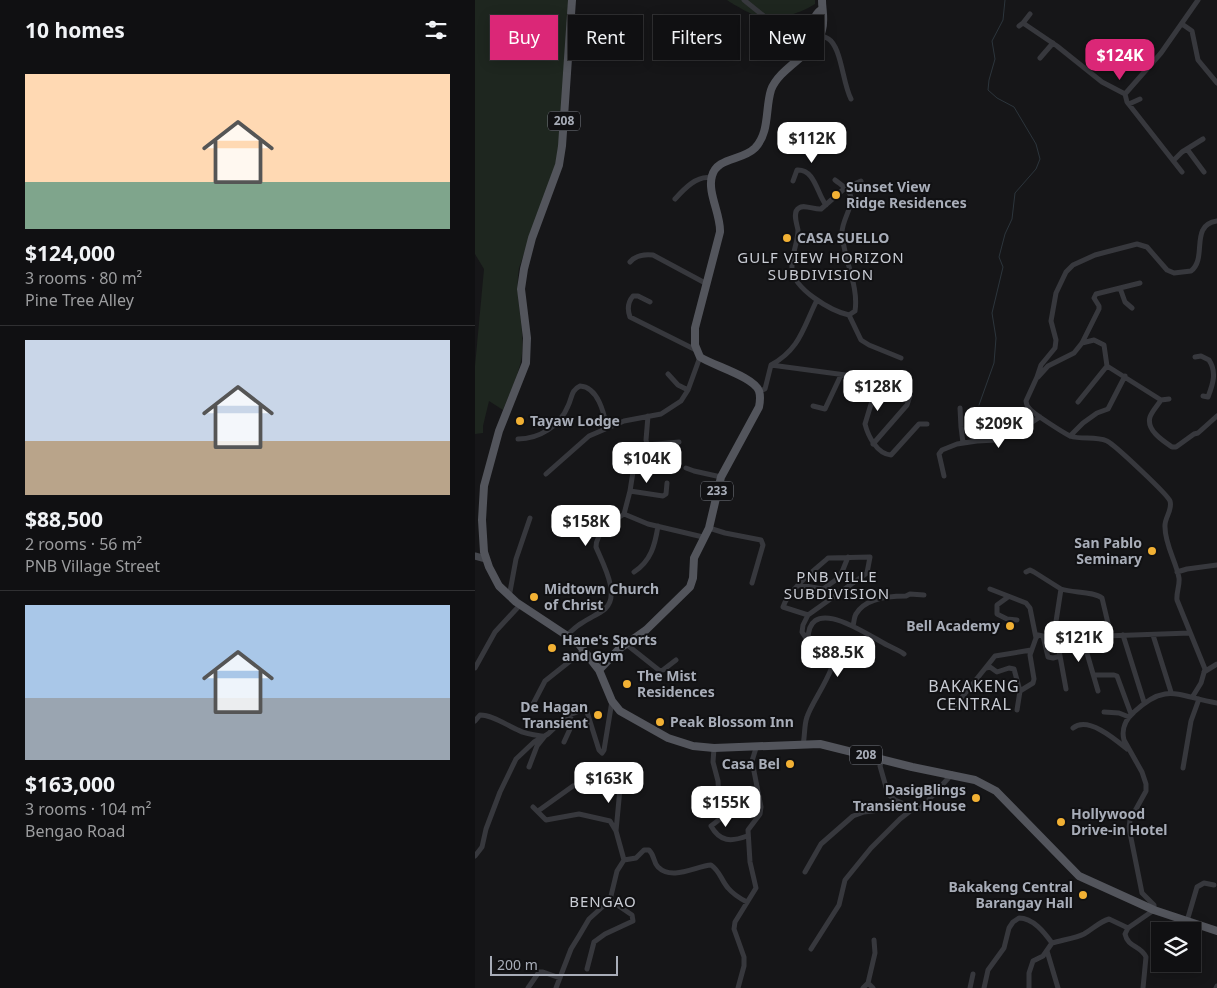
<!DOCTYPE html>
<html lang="en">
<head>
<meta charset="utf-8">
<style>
  body { margin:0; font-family:"Noto Sans",sans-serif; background:#1e1e20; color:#f1f3f6; height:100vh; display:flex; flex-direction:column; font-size:19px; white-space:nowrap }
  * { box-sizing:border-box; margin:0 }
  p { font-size:16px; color:#9c9d9f }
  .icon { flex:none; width:28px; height:28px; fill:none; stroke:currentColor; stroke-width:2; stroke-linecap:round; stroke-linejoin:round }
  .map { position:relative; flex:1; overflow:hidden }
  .side { display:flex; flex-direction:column; background:#101012; width:475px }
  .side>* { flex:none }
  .guide { position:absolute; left:15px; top:15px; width:475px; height:45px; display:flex; gap:10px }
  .tools { position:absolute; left:676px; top:922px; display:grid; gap:10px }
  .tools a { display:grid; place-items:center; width:50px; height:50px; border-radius:0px; background:#101012; box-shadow:0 2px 12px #0003,0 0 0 1px #303032; font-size:25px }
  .scale { position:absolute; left:15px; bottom:12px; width:128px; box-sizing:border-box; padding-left:5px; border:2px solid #a8adb8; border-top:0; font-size:14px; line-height:18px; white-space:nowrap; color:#a8adb8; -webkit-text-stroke:4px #111113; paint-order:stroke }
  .price { position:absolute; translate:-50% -42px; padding:0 11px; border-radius:10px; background:#fff; color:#222; font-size:16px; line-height:32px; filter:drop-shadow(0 1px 2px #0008) }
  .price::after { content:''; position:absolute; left:50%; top:30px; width:15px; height:11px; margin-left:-8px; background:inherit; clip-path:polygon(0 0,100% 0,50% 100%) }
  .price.active { background:#db2777; color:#fff }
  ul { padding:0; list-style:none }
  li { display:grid; align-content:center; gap:10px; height:265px; padding:0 25px }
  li+li { border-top:1px solid #303032 }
  li span { display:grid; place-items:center; height:155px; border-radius:0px; color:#555 }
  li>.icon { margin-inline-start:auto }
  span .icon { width:90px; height:90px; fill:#fffc; stroke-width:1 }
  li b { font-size:21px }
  h2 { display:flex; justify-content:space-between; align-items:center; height:60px; padding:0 25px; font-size:21px }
  .chip { padding:0 18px; border-radius:0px; background:#101012; box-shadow:0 2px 12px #0003,0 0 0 1px #303032; font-size:18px; line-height:45px }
  .chip.active { background:#db2777; color:#fff }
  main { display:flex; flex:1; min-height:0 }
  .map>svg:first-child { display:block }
</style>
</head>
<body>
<main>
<section class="side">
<h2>10 homes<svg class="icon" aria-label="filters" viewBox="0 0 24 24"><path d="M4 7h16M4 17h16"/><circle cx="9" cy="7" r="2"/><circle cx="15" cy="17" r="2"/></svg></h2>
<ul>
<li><span style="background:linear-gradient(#ffd9b3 70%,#7fa58c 0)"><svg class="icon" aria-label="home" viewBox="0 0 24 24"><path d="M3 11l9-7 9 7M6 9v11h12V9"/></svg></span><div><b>$124,000</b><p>3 rooms · 80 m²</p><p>Pine Tree Alley</p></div></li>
<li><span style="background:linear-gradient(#c9d6e8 65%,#b9a48a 0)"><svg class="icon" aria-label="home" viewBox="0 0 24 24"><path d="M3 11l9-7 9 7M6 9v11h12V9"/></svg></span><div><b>$88,500</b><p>2 rooms · 56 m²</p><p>PNB Village Street</p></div></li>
<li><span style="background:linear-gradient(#a9c7e8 60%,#9aa5b1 0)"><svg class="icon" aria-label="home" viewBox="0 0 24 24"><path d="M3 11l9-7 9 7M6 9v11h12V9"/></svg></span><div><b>$163,000</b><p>3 rooms · 104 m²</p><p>Bengao Road</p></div></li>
</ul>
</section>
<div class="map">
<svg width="742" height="988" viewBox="0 0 742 988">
  <rect width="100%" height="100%" fill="#161618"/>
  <path fill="#1e261f" d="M0,0h96l-7,104 -8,59 -37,105c-5,31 6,57 3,86 -2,19 -12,38 -19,56l-14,-9 -6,25v7l-8,1v-68l9,-97 -9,-15z
    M252,0h88v4c-12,8 -38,17 -53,14 -8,-2 -28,-13 -35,-18z"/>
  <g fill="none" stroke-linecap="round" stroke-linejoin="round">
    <path stroke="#2c353c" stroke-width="1" d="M504,405l15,-42 2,-25 -4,-25 11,-46 -4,-10 6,-23 7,-15 3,-26 21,-24 4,-10 -4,-15 -22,-37 -17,-9 -9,-8 1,-10 6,-21 -3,-18 11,-21 2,-20"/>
    <path stroke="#37383d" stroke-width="5" d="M269,0l21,17
      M548,23l34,23 45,36 23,12 36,-41 37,-53
      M707,24l10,7 6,29 19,23
      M544,26l4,-3 7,-9
      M346,35c3,2 8,3 10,6 11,12 12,43 20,58
      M565,58l13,-15
      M650,94l2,8 55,70
      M654,104l11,-5
      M712,149l17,23
      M699,160l8,-8 21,-13
      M360,180c6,5 14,9 16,17 2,10 -10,25 -9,37 2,26 17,52 13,77l-6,4c-18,-4 -56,-26 -57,-47 -1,-13 6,-25 6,-38 -1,-6 -6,-18 1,-22 5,-4 16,2 22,1l24,-21 16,-7
      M318,181l4,-11c18,-1 20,24 29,35
      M200,199c9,-10 22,-24 36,-21
      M372,260l17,-3
      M155,262c6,-7 14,-8 23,-7l54,29
      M645,288l5,14 7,6
      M175,302l-12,-6h-5c-5,6 -6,13 -3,21l66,33
      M374,315l12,25 8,5 32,13
      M607,343l12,-3 10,5 3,21
      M720,357l6,-1 8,4c8,12 4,24 -1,37l-5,-1
      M296,365l97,13 40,12 2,6 -3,9 -34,39
      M632,366l54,34
      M193,374l10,11 10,5
      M563,377l10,-11 26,-13 8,-10 17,-34v-3l-5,-8 2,-4 44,-11
      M403,381l-13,43c3,12 12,30 26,31l28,-31h8
      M284,391l6,-2 6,-24c29,-16 32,-37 46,-65
      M694,399l-8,1c-3,5 -9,11 -11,17 -4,13 13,24 22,30h4l18,-13 4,-1 19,-17
      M603,402l29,-36
      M338,406l12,3 16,-34
      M485,408l1,19 2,16
      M173,416l-2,24 4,17
      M595,436l13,-13 14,-10 11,-4 17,-33
      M43,439c21,0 42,-13 50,-33 4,-8 3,-16 12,-20 18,1 24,27 27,42
      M172,445l32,-3
      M211,468l8,3 27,6
      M71,474l43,-38 35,-15 37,-7 20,-13 7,-11 12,-33
      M469,476l-5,-22 3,-4 15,-6 20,-3 19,-1 24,-10 20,-13
      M155,491l33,5 3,-2 1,-11
      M149,514l24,10 55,13
      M149,514l6,-23 3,-19
      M234,528l16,5 36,7 2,5 -11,38
      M159,572c17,-11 21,-27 24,-46
      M551,572l4,-2 4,2 27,17
      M702,572l10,-3 30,-4
      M324,585l24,4 17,-12 8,-20
      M515,589l36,14 4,5 6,30 -6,17 4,24 -1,4 -13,8
      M34,597l7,-38 14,-41
      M533,597l-11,8v9l10,5 10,1
      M378,626c1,-3 1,-9 3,-12 9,-16 34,-18 50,-18l4,-2 14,1
      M92,635c5,-4 9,-9 15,-12 7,-5 17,-9 23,-14 16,-14 -3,-47 -9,-62 0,-15 17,-26 28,-33
      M648,635l21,67
      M678,635l18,57
      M561,638l2,-3 5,1 5,21 5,1 7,-2 -5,-28 6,-39c12,4 32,2 41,9l9,38
      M333,640c0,-48 61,-4 79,5 6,3 12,5 17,9
      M151,644l34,27 3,-1 13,-10
      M585,656l6,33
      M0,668l20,-36 25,-27
      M511,668l4,-1 7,5 12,-4 5,1 6,22 -3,19
      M729,672l13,-8
      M619,675h20l3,1 14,38
      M623,691l-14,-48 1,-3 20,-4 85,-3
      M718,696l8,-13 4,-14 -28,-69c-1,-7 3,-15 2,-22 -3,-17 -14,-33 -14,-51 -1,-9 8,-17 5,-26 -2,-6 -55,-56 -63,-60 -12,-5 -25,-1 -37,-5 -6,-3 -38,-23 -41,-28 -3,-3 -2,-3 -3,-7l11,-24 4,-12 14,-17 1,-8 -5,-19 5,-28 10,-21 7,-7 22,-10 42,-11 10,3 20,23 7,3 17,-2c17,-13 -2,-46 26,-50
      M58,704l12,-23 39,-31
      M480,706l40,-50 36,-6
      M629,712l15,1 10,4
      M0,721l5,-6c13,0 26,10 38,15 7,4 16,5 24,6
      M598,728c15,-12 42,11 54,21
      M89,742l6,-13 1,-15
      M328,745c2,-9 1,-20 4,-28 5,-17 34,-52 26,-70l-25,-6 -6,-9 1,-7 5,-10 59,-42 3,-16 -42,1c-13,12 -40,32 -45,49l25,8
      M239,748l-1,14 5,19 2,38 -9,7c9,16 20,16 36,10
      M127,753l2,-3 8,-49
      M407,759l-2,7 8,28 7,6 21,9 4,-1 5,-4 27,-30
      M54,767l8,-21 8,-10
      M708,768l8,-47 8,-22
      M58,807l13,13 33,-6 31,7 6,10 8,29
      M63,811l35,-25
      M141,831l5,-53
      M0,856l7,-9 4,-18 14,-37 16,-33 18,-17 14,-8 19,-18 15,-6 5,2 12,38 3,3
      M330,872l16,-28 32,-28 11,-4 23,-3 8,-9
      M712,921l10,-34 7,-4 10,2
      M653,928l-3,6c3,14 16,11 21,23l-3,31
      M577,943c10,-3 24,-5 32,-9 9,-5 15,-12 25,-15l19,9 26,-18v-5l-12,-12 -13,-65 1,-8 16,-29v-7l-4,-12 -18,-32c-3,-11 2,-21 10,-28 33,-31 45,-15 83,-9
      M336,949l28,-44 6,-25 26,-32 29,-29 14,-11
      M572,951l11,37
      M112,969l7,-27 11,-8 28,-13 -1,-6 -22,-15
      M393,983l7,-30 -1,-13
      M53,988l11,-16h4l17,6
      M81,988l15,-39 8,-13 10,-17 21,-19 7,-29 7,-11 12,-2 8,-8h5c6,6 4,12 9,17 14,14 38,-1 53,-2 9,6 10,15 17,23 5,6 11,10 19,14
      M263,988l6,-22v-9l-10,-28 1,-7 21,-34 -6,-26 -2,-32 12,-16 1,-7 -9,-46 4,-13
      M388,988l5,-5 5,5
      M495,988l3,-14
      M509,988l4,-18 16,-22 5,-20 4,-6 6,-4c14,0 25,14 33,25
      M554,988v-15l4,-12 10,-5 9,-13
      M741,988l1,-2"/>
    <path stroke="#45474d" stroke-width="7" d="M0,556l11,3"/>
    <path stroke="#53555c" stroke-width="8" d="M97,0l-10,146 -3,19 -27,73 -8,31 -3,20 6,49 -1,25 -27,68 -15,55 -2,34 2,32 5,15 10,19 17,16 62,41 21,27 13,31 8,10 48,27 25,8 21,2 106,-4 92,23 63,13 21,11 83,85 75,34 63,21
      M329,53c5,-14 5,-35 18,-44
      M124,670l20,-21 27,-19 44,-43 3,-9 1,-20 15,-30 12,-51 38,-70c1,-5 2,-10 0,-16 -5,-14 -45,-25 -59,-34l-5,-12v-17l25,-96c1,-17 -13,-40 -8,-56 5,-19 30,-15 43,-28 15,-16 10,-39 16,-58 8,-23 47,-38 51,-60 3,-10 0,-20 0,-30"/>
  </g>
  <g fill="#f2b134" stroke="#111113" stroke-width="2">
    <circle cx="361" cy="195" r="5"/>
    <circle cx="312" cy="238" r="5"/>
    <circle cx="45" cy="421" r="5"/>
    <circle cx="677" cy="551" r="5"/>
    <circle cx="59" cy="597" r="5"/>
    <circle cx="535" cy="626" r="5"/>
    <circle cx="77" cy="648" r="5"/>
    <circle cx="152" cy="684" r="5"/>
    <circle cx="123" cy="715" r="5"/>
    <circle cx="185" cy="722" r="5"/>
    <circle cx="315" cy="764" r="5"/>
    <circle cx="501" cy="798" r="5"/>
    <circle cx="586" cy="822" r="5"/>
    <circle cx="608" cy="895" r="5"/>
  </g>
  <g text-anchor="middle" stroke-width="4" stroke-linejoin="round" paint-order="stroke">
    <g fill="#111113" stroke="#7b7e86" stroke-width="1">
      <rect x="73" y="111.5" width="32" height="19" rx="4"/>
      <rect x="226" y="481.5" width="32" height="19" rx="4"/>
      <rect x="375" y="745.5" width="32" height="19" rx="4"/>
    </g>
    <g font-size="12" font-weight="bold" fill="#a8adb8">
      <text x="89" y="125">208</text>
      <text x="242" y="495">233</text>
      <text x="391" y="759">208</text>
    </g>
    <g font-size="14" font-weight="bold" fill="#a8adb8" stroke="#111113" text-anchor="start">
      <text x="371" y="192">Sunset View<tspan x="371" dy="16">Ridge Residences</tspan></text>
      <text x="322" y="243">CASA SUELLO</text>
      <text x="55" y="426">Tayaw Lodge</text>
      <text x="667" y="548" text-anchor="end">San Pablo<tspan x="667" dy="16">Seminary</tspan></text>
      <text x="69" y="594">Midtown Church<tspan x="69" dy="16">of Christ</tspan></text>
      <text x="525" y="631" text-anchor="end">Bell Academy</text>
      <text x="87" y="645">Hane's Sports<tspan x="87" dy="16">and Gym</tspan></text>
      <text x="162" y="681">The Mist<tspan x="162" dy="16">Residences</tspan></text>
      <text x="113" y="712" text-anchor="end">De Hagan<tspan x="113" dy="16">Transient</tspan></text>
      <text x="195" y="727">Peak Blossom Inn</text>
      <text x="305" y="769" text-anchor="end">Casa Bel</text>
      <text x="491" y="795" text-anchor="end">DasigBlings<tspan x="491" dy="16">Transient House</tspan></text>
      <text x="596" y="819">Hollywood<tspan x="596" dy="16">Drive-in Hotel</tspan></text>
      <text x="598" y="892" text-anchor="end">Bakakeng Central<tspan x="598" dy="16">Barangay Hall</tspan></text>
    </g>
    <g font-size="15" letter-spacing="1" fill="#c9ccd4" stroke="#111113">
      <text x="346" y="263">GULF VIEW HORIZON<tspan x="346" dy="17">SUBDIVISION</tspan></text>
      <text x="362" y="582">PNB VILLE<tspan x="362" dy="17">SUBDIVISION</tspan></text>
      <text x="128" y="907">BENGAO</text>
    </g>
    <g font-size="16" letter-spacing="1" fill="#c9ccd4" stroke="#111113">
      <text x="499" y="692">BAKAKENG<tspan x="499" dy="18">CENTRAL</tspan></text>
    </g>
  </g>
</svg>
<div class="tools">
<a><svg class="icon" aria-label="layers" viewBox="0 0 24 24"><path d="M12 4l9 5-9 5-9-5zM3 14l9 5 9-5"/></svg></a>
</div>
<div class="scale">200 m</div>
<b class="price active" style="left:645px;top:81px">$124K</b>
<b class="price" style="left:337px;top:164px">$112K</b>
<b class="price" style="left:403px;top:412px">$128K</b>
<b class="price" style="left:524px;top:449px">$209K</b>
<b class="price" style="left:172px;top:484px">$104K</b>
<b class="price" style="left:111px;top:547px">$158K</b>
<b class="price" style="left:604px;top:663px">$121K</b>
<b class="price" style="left:363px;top:678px">$88.5K</b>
<b class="price" style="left:134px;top:804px">$163K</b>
<b class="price" style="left:251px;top:828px">$155K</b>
<div class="guide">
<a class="chip active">Buy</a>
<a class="chip">Rent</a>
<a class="chip">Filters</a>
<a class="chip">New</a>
</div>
</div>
</main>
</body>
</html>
